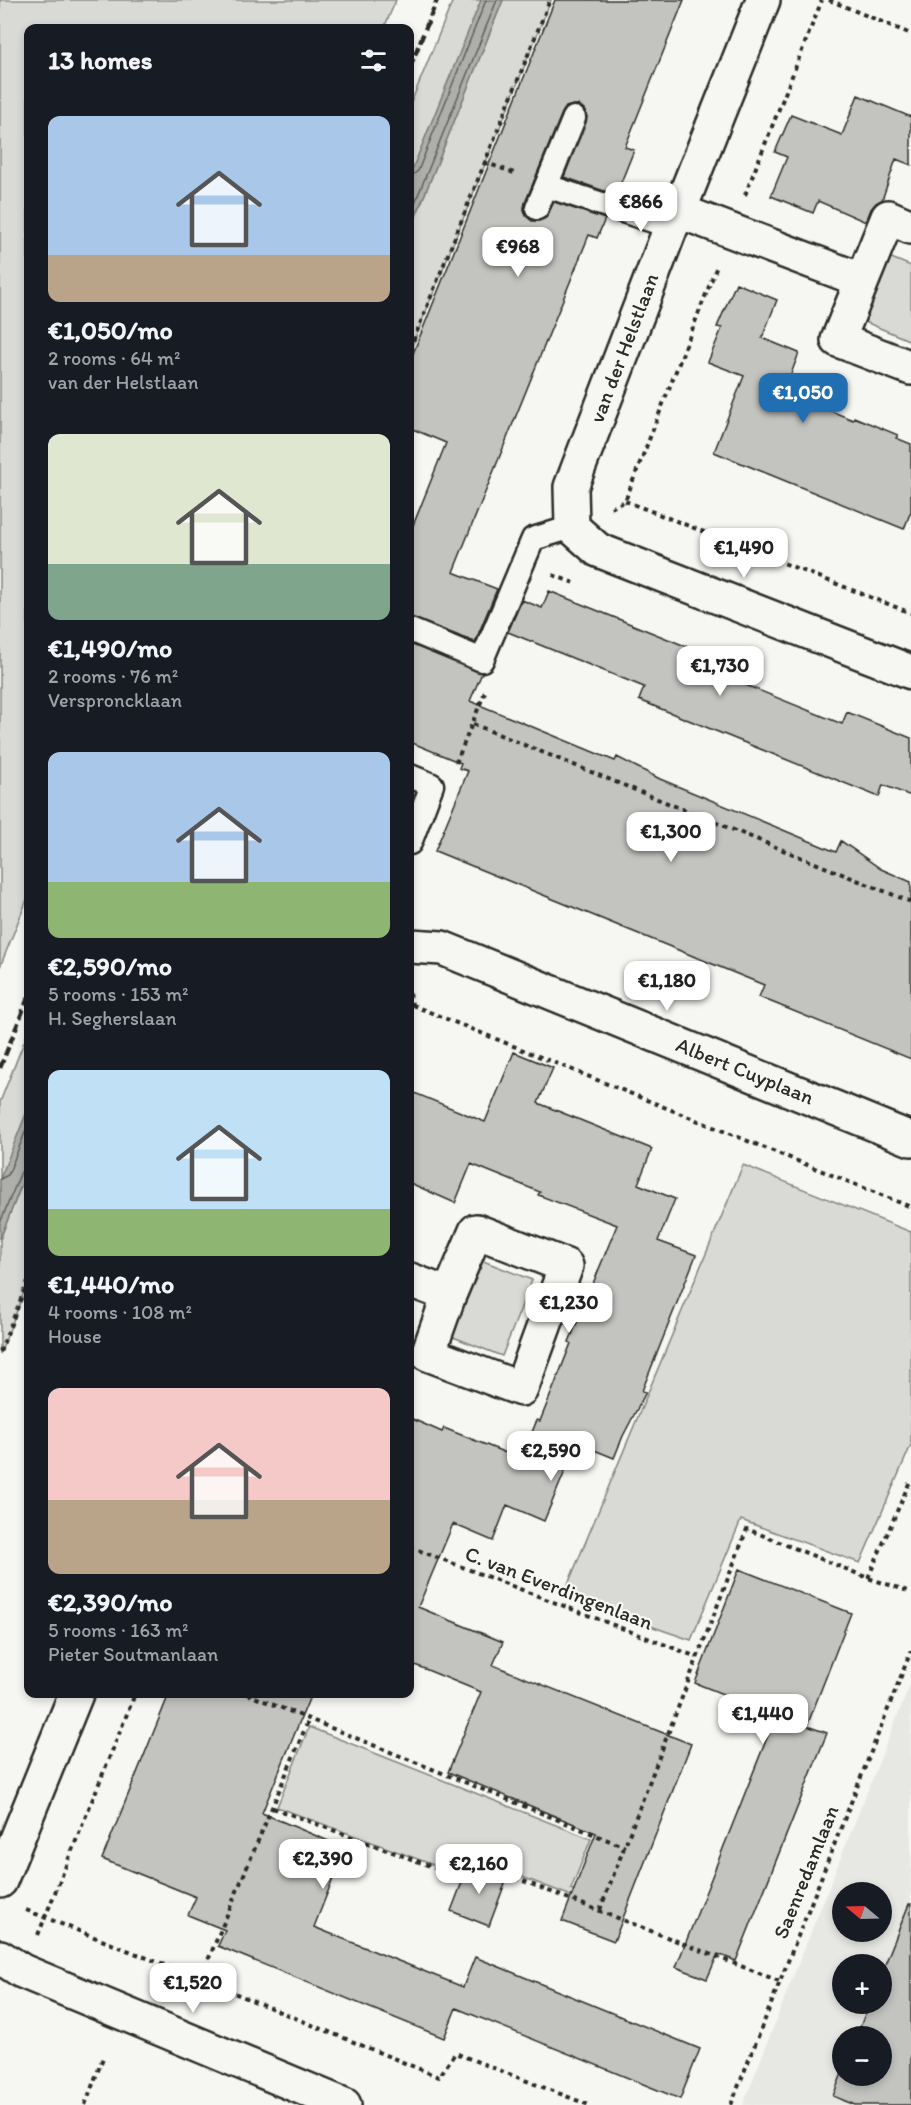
<!DOCTYPE html>
<html lang="en">
<head>
<meta charset="utf-8">
<style>
  body { margin:0; font-family:Itim,sans-serif; background:#242831; color:#f1f3f6; height:100vh; display:flex; flex-direction:column; font-size:22px; white-space:nowrap }
  * { box-sizing:border-box; margin:0 }
  p { font-size:20px; color:#9ea1a6 }
  .icon { flex:none; width:33px; height:33px; fill:none; stroke:currentColor; stroke-width:2; stroke-linecap:round; stroke-linejoin:round }
  .map { position:relative; flex:1; overflow:hidden }
  .details { position:absolute; left:24px; top:24px; width:390px; height:1674px; display:flex; flex-direction:column; background:#171b24; border-radius:12px; box-shadow:0 3px 9px #0003 }
  .details>* { flex:none }
  .needle { width:39px; rotate:289deg }
  .tools { position:absolute; left:832px; top:1882px; display:grid; gap:12px }
  .tools a { display:grid; place-items:center; width:60px; height:60px; border-radius:50%; background:#171b24; box-shadow:0 3px 9px #0003; font-size:30px }
  .price { position:absolute; translate:-50% -51px; padding:0 14px; border-radius:12px; background:#fff; color:#222; font-size:20px; line-height:39px; filter:drop-shadow(0 2px 3px #0008) }
  .price::after { content:''; position:absolute; left:50%; top:36px; width:18px; height:14px; margin-left:-9px; background:inherit; clip-path:polygon(0 0,100% 0,50% 100%) }
  .price.selected { background:#1f6fb2; color:#fff }
  ul { padding:0; list-style:none }
  li { display:grid; align-content:center; gap:12px; height:318px; padding:0 24px }
  li span { display:grid; place-items:center; height:186px; border-radius:12px; color:#555 }
  li>.icon { margin-inline-start:auto }
  span .icon { width:108px; height:108px; fill:#fffc; stroke-width:1 }
  li b { font-size:26px }
  h2 { display:flex; justify-content:space-between; align-items:center; height:72px; padding:0 24px; font-size:26px }
  .map>svg:first-child { display:block }
</style>
</head>
<body>
<div class="map">
<svg width="911" height="2105" viewBox="0 0 911 2105">
  <rect width="100%" height="100%" fill="#f6f6f2"/>
  <filter id="ink" filterUnits="userSpaceOnUse"><feTurbulence type="fractalNoise" baseFrequency=".0167" numOctaves="2"/><feDisplacementMap in="SourceGraphic" scale="12" xChannelSelector="R" yChannelSelector="G"/><feConvolveMatrix kernelMatrix="1 2 1 2 8 2 1 2 1" color-interpolation-filters="sRGB"/></filter>
  <g filter="url(#ink)">
    <path fill="#e7e7e3" fill-rule="evenodd" d="M911,1682v423h-168l46,-118zM843,1893h39v39h-39zM843,1965h39v39h-39zM843,2037h39v39h-39z"/>
    <path fill="#d9d9d5" stroke="#828280" stroke-width="1.5" d="M0,0h396l-12,28h-356v869l-28,70z
      M453,0h43l-86,224v-119z
      M503,0h48l-141,351v-120z
      M889,257l22,9v75l-48,-20z
      M28,1032v96l-28,73v-99z
      M743,1165l168,67v213l-51,118 -119,-43 -50,120 -128,-44z
      M28,1169v113l-28,72v-115z
      M478,1259l54,21 -30,76 -54,-21z
      M309,1727l282,112 -20,50 17,8 -1,5 -122,-47 -7,19 -181,-67z"/>
    <path fill="#aeaeab" stroke="#7a7a78" stroke-width="1.5" d="M481,0h22l-93,231v-56z
      M28,1109v59l-28,71v-60z"/>
    <g fill="none" stroke-linecap="round" stroke-linejoin="round">
      <path stroke="#5f5f5e" stroke-width="1.5" d="M410,175l4,-1 4,-3 68,-171
        M410,215l87,-215
        M0,1179l8,-4 20,-50
        M0,1223l21,-51 7,-3"/>
    </g>
    <path fill="#c3c3c0" stroke="#2b2b2b" stroke-width="1.5" d="M555,0h129l-59,147 9,3 -18,45 -52,-18 23,-60 -3,-8 -5,-4h-6l-7,2 -4,6 -37,90 -1,6 2,7 6,5h7l7,-3 8,-16 51,17 -8,19 -8,-3 -136,337 44,17 -22,53 -65,-25v-84l36,-90 -36,-15v-67z
      M858,95l53,22v48l-15,-6 -14,41 -6,3 -5,6 -5,13 -48,-21 -5,12 -42,-17 16,-39 -12,-5 16,-37 51,20z
      M736,283l41,17 -15,38 37,15 -15,39 69,28 1,-3 44,18 -2,3 15,6v67l-7,18 -190,-77 30,-76 -36,-14 14,-34 -5,-1z
      M549,591l151,61 -5,12 36,15 111,45 5,-12 64,26v58l-28,-11 -4,12 -240,-97 5,-13 -136,-55 14,-32 20,8z
      M410,644l72,29 -12,28 145,60 2,-4 43,22 176,73 5,-11 40,28 30,13v177l-152,-62 5,-12 -329,-134 33,-80 -9,-3 2,-5 -51,-21z
      M514,1052l39,16 -15,35 114,46 -14,35 37,15 -17,42 38,14 -54,136 4,1 -23,44 -9,22 -37,-15 -33,78 -37,-16 -14,36 -40,-17 -35,83 85,35 -10,23 198,79 -77,197 -52,-20 34,-88 -148,-61 33,-80 -71,-29v-245l32,14 2,-4 77,31 16,-39 3,1 15,-37 16,-41 -2,-1 48,-117 -79,-30 2,-3 -69,-28 -16,39 -45,-20v-92l75,31z
      M739,1569l112,44 -44,113 20,7 -91,228 -18,-7 -11,25 -31,-12 100,-252 -81,-32z
      M169,1694h142l-49,119 83,35 -31,79 149,60 12,-30 225,92 -20,50 -224,-91 -12,30 -226,-92 7,-16 -37,-15 8,-18 -94,-38z
      M469,1864l38,14 -18,48 -38,-15z
      M909,1904h2v201h-56l-22,-9 10,-25v5h39v-39h-26l13,-33h13v-32z"/>
    <g fill="none" stroke-linecap="round" stroke-linejoin="round">
      <defs>
        <path id="service" d="M547,186l124,41
          M537,208l37,-90
          M410,630l72,30 51,-121 39,-12
          M410,776l22,9 -22,58"/>
        <path id="minor" d="M763,0l-84,211 -8,16 -100,260 1,40 26,23 313,122
          M679,211l182,69
          M911,227l-23,-10 -50,123 73,28
          M410,946l32,2 469,191
          M476,1231l90,35 -45,123 -93,-35 21,-59z
          M410,1280l39,15
          M0,1881l76,-187
          M0,1957l22,14 322,134"/>
      </defs>
      <use href="#service" stroke="#2b2b2b" stroke-width="27"/>
      <use href="#minor" stroke="#2b2b2b" stroke-width="38"/>
      <path stroke="#2b2b2b" stroke-width="4" stroke-dasharray="4.5 4.5" stroke-linecap="butt" d="M829,0l82,34
        M484,162l30,11
        M745,195l77,-195
        M410,349l140,-349
        M625,501l286,112
        M611,508l14,-7 92,-235
        M553,575l21,8
        M473,724l438,178
        M456,763l29,-71
        M410,993l2,12 -2,7
        M412,1005l499,202
        M0,1352l28,-71
        M410,1547l287,110
        M868,1578l43,-99
        M247,1694l378,153
        M273,1808l187,69 7,-18 312,122
        M26,1910l174,69 239,98 16,-24 134,52
        M600,1910l147,-381 121,49 43,14
        M38,1935l97,-241
        M191,2001l118,-282
        M85,2105l19,-50
        M731,2105l180,-454"/>
      <use href="#service" stroke="#f6f6f2" stroke-width="22"/>
      <use href="#minor" stroke="#f6f6f2" stroke-width="33"/>
      <path stroke="#2b2b2b" stroke-width="4.5" stroke-dasharray="9 4.5" stroke-linecap="butt" d="M410,67l27,-67
        M0,1068l28,-70"/>
    </g>
  </g>
  <g text-anchor="middle" stroke-width="4.5" stroke-linejoin="round" paint-order="stroke">
    <g font-size="21" fill="#2b2b2b" stroke="#f6f6f2">
      <text transform="translate(624 348) rotate(-69)" y="7">van der Helstlaan</text>
      <text transform="translate(745 1071) rotate(22)" y="7">Albert Cuyplaan</text>
      <text transform="translate(559 1588) rotate(21)" y="7">C. van Everdingenlaan</text>
      <text transform="translate(806 1872) rotate(-68)" y="7">Saenredamlaan</text>
    </g>
  </g>
</svg>
<div class="tools">
<a><svg class="needle" viewBox="-14 -14 28 28"><path d="M0-13l5 13h-10z" fill="#e53935"/><path d="M0 13l5-13h-10z" fill="#9ea1a6"/></svg></a>
<a>+</a>
<a>−</a>
</div>
<b class="price" style="left:641px;top:233px">€866</b>
<b class="price" style="left:518px;top:278px">€968</b>
<b class="price selected" style="left:803px;top:424px">€1,050</b>
<b class="price" style="left:744px;top:579px">€1,490</b>
<b class="price" style="left:720px;top:697px">€1,730</b>
<b class="price" style="left:671px;top:863px">€1,300</b>
<b class="price" style="left:667px;top:1012px">€1,180</b>
<b class="price" style="left:569px;top:1334px">€1,230</b>
<b class="price" style="left:551px;top:1482px">€2,590</b>
<b class="price" style="left:763px;top:1745px">€1,440</b>
<b class="price" style="left:323px;top:1890px">€2,390</b>
<b class="price" style="left:479px;top:1895px">€2,160</b>
<b class="price" style="left:193px;top:2014px">€1,520</b>
<section class="details">
<h2>13 homes<svg class="icon" aria-label="filters" viewBox="0 0 24 24"><path d="M4 7h16M4 17h16"/><circle cx="9" cy="7" r="2"/><circle cx="15" cy="17" r="2"/></svg></h2>
<ul>
<li><span style="background:linear-gradient(#a9c7e8 75%,#b9a48a 0)"><svg class="icon" aria-label="home" viewBox="0 0 24 24"><path d="M3 11l9-7 9 7M6 9v11h12V9"/></svg></span><div><b>€1,050/mo</b><p>2 rooms · 64 m²</p><p>van der Helstlaan</p></div></li>
<li><span style="background:linear-gradient(#dfe7d0 70%,#7fa58c 0)"><svg class="icon" aria-label="home" viewBox="0 0 24 24"><path d="M3 11l9-7 9 7M6 9v11h12V9"/></svg></span><div><b>€1,490/mo</b><p>2 rooms · 76 m²</p><p>Versproncklaan</p></div></li>
<li><span style="background:linear-gradient(#a9c7e8 70%,#8fb573 0)"><svg class="icon" aria-label="home" viewBox="0 0 24 24"><path d="M3 11l9-7 9 7M6 9v11h12V9"/></svg></span><div><b>€2,590/mo</b><p>5 rooms · 153 m²</p><p>H. Segherslaan</p></div></li>
<li><span style="background:linear-gradient(#bfe0f5 75%,#8fb573 0)"><svg class="icon" aria-label="home" viewBox="0 0 24 24"><path d="M3 11l9-7 9 7M6 9v11h12V9"/></svg></span><div><b>€1,440/mo</b><p>4 rooms · 108 m²</p><p>House</p></div></li>
<li><span style="background:linear-gradient(#f6c9c9 60%,#b9a48a 0)"><svg class="icon" aria-label="home" viewBox="0 0 24 24"><path d="M3 11l9-7 9 7M6 9v11h12V9"/></svg></span><div><b>€2,390/mo</b><p>5 rooms · 163 m²</p><p>Pieter Soutmanlaan</p></div></li>
</ul>
</section>
</div>
</body>
</html>
